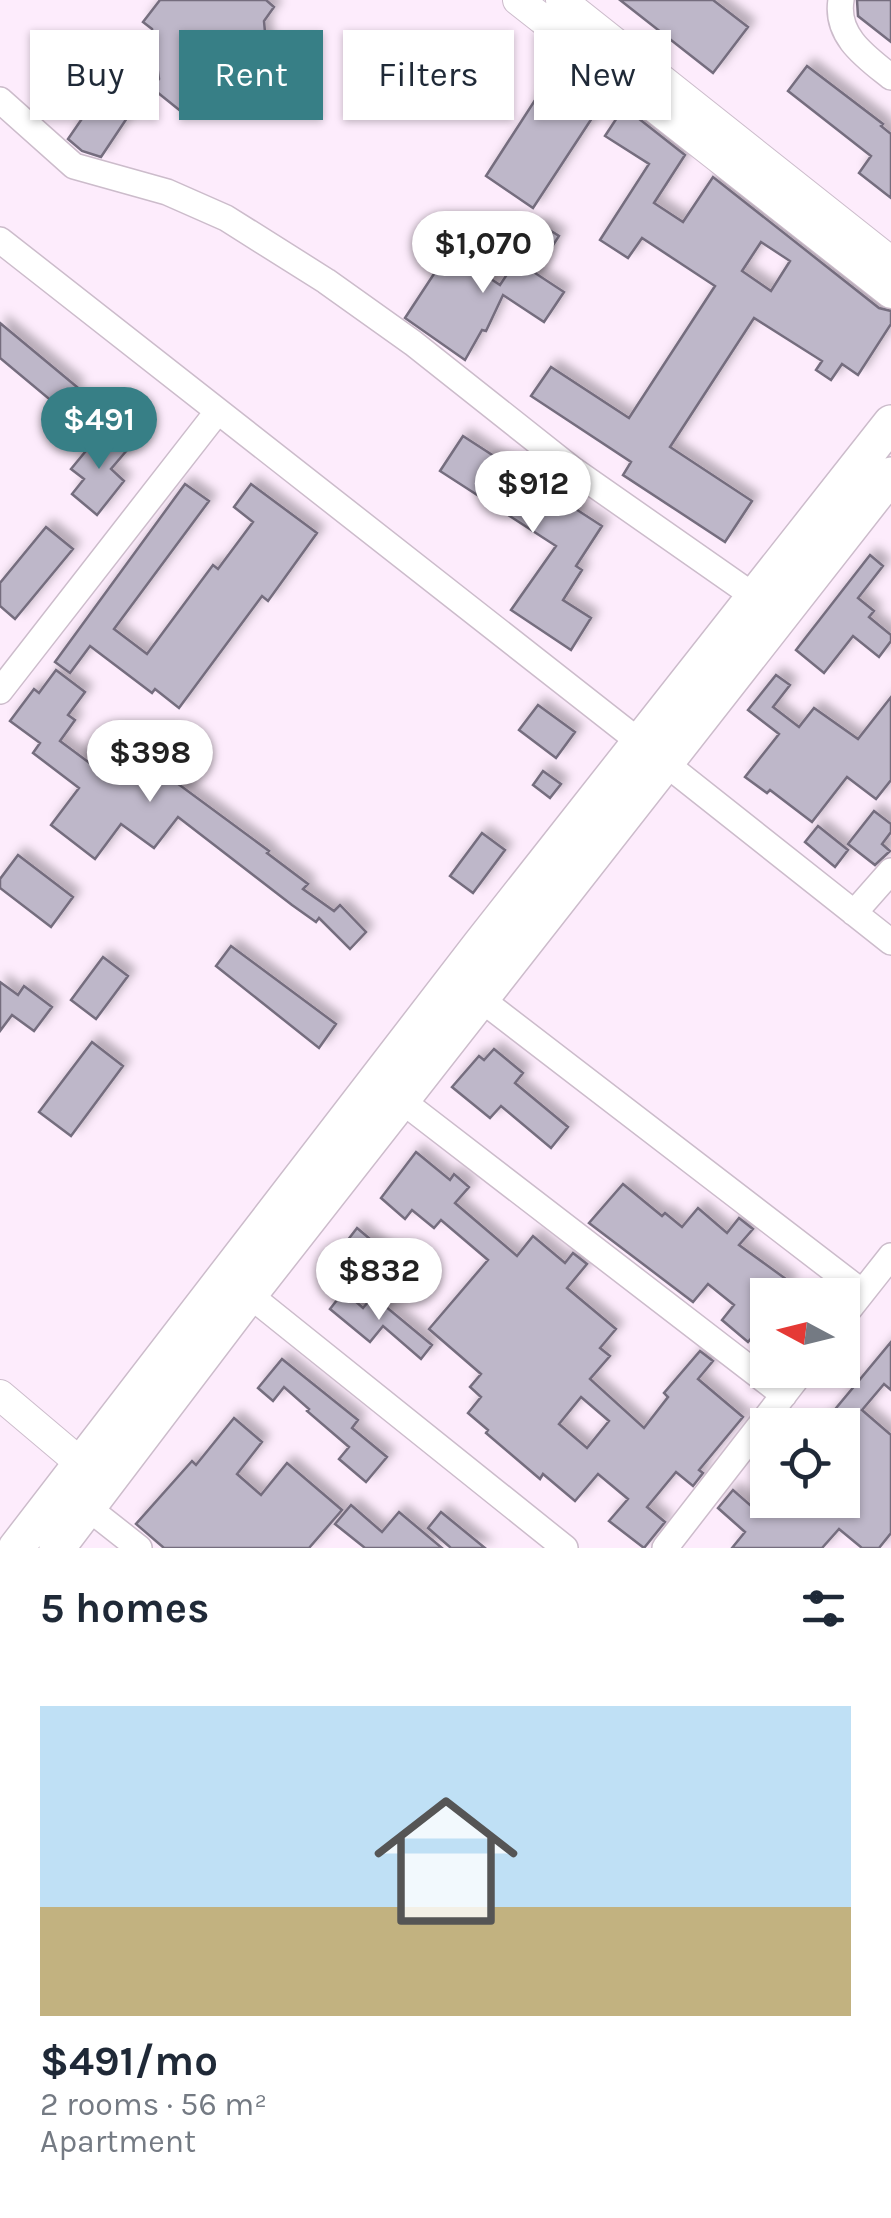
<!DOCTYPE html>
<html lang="en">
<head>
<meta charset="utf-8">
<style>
  body { margin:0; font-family:Karla,sans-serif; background:#f2f2f3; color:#1f2937; height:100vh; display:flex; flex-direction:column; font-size:38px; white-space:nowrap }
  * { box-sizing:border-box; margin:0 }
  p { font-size:32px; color:#747a83 }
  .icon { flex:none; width:55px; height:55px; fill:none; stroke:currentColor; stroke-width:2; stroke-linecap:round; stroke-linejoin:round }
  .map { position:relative; height:1548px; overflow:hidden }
  .side { display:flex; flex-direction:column; background:#fff; flex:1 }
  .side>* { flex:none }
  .hud { position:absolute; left:30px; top:30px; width:832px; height:90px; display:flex; gap:20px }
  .needle { width:65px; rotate:277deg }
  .fabs { position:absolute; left:750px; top:1278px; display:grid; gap:20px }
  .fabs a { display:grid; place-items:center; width:110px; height:110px; border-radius:0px; background:#fff; box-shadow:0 2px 8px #0004; font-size:50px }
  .price { position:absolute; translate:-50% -85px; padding:0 22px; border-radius:35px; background:#fff; color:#222; font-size:32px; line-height:65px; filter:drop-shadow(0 2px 5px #0008) }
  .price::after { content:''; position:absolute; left:50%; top:60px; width:30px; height:22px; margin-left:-15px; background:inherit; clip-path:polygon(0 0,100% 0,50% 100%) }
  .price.active { background:#377f86; color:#fff }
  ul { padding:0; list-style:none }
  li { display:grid; align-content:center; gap:20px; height:530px; padding:0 40px }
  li+li { border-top:2px solid #e0e1e3 }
  li span { display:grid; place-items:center; height:310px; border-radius:0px; color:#555 }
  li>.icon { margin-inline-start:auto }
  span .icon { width:180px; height:180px; fill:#fffc; stroke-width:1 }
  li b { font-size:42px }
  h2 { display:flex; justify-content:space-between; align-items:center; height:120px; padding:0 40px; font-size:42px }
  .tag { padding:0 35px; border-radius:0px; background:#fff; box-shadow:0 2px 8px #0004; font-size:35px; line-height:90px }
  .tag.active { background:#377f86; color:#fff }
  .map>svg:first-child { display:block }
</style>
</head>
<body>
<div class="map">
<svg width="891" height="1548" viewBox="0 0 891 1548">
  <defs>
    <filter id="shadow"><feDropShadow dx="7" dy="-7" stdDeviation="5" flood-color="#0004"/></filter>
  </defs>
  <rect width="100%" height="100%" fill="#fdecfc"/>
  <path fill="#beb7c9" stroke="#746d7e" stroke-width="2.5" fill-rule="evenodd" filter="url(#shadow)" d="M160,0h106l8,7 -10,14 4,44 16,13 -27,35 -16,-13 -43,5 -10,12 -36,-29 7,-9 -7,-50 -9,-7z
    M620,0h93l35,27 -35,46z
    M857,0h34v42l-33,-26z
    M807,66l76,58 -2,2 10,8v64l-32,-25 12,-17 -83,-65z
    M548,80l48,32 -63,96 -47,-32z
    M101,91l30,21 -30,45 -19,-6 -14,-12z
    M624,107l61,48 -31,48 29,19 30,-45 166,131 12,3v13l-33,51 -16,-11 -11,16 -15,-10 6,-9 -68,-43 -84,129 82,54 -27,41 -102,-67 8,-13 -100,-66 20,-29 78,51 86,-132 -73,-48 -14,20 -28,-18 49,-76 -44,-28zM761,242l29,19 -19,30 -29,-20z
    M540,224l19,12 -24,37 29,19 -20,30 -41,-27 -17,36 -4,-1 -17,30 -60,-42 44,-67 51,34z
    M0,323l77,64 -17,21 -60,-50z
    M104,429l24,20 -17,20 13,12 -27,34 -25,-21 12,-15 -13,-10z
    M463,436l139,90 -26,40 6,4 -19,30 28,18 -20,32 -60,-40 45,-64 -116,-75z
    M185,484l24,17 -95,128 33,25 66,-89 5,4 35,-47 -19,-15 17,-23 66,49 -49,68 -6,-5 -83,112 -24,-19 -3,4 -62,-47 -20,27 -15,-11z
    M46,527l27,22 -58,70 -15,-13v-23z
    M870,555l13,11 -25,32 16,13 -5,6 22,18v6l-12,16 -26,-21 -29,37 -28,-23z
    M56,670l29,22 -17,23 7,5 -15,21 43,32 21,-29 145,107 -2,2 41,31 -5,5 31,22 6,-6 26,27 -16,17 -31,-31 -3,4 -24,-17 -114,-88 -24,31 -33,-24 -26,35 -44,-34 28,-37 -46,-35 7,-10 -30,-22 24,-32 5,4z
    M776,675l14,10 -17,22 26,20 15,-19 44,31 33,-42v83l-15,19 -29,-22 -35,45 -42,-32 -3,3 -22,-16 34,-43 -31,-24z
    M538,705l37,27 -19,26 -37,-28z
    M543,771l18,13 -11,14 -17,-13z
    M874,811l17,13v8l-9,12 8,7 -15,14 -27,-21z
    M818,826l30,24 -13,17 -30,-25z
    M482,833l23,17 -32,43 -23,-17z
    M18,855l55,42 -22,30 -51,-39v-9z
    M231,946l105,78 -17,24 -103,-82z
    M103,957l25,19 -32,43 -25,-19z
    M0,982l18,13 6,-9 28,21 -18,24 -22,-16 -12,16z
    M92,1042l31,24 -52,70 -32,-24z
    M494,1049l29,24 -8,10 53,44 -17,21 -50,-42 -11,12 -38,-31 27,-31 5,4z
    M416,1152l34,28 4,-6 15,13 -14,16 62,53 16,-20 32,27 8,-10 14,11 -20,24 49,41 -16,19 10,8 -20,23 54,49 24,-31 -4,-4 36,-42 13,10 -15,18 45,38 -44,53 4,3 -10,13 -17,-14 -29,35 18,15 -21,26 -35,-27 19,-22 -30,-25 -23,27 -32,-27 -3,5 -54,-46 2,-3 -20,-17 13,-16 -11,-10 11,-13 -52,-45 59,-69 -47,-40 -7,8 -22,-18 -7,9 -24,-21zM581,1397l28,24 -22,27 -28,-24z
    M623,1184l39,32 3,-3 17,14 16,-19 29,25 12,-15 14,11 -14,16 51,37 -11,13h-11v24l-20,23 -26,-22 12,-15 -26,-21 -15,18 -104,-79z
    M357,1228l51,43 -10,13 -51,-43z
    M344,1291l19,17 10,-12 59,49 -11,14 -38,-33 -13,16 -40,-33z
    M891,1342v48l-7,-6 -22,26 29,25v98l-12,15h-17l-23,-19 -17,19h-90l13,-16 -27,-24 15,-18 25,22 10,-12h74v-75h-20z
    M282,1359l76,61 -6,8 35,29 -21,25 -27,-23 10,-12 -42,-36 2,-2 -25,-22 -11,14 -15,-13z
    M234,1418l28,24 -25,32 24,21 26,-32 55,47 -33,38h-145l-28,-24 56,-63 4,4z
    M351,1505l31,27 17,-20 43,36h-77l-30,-24z
    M441,1512l44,36h-34l-23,-20z"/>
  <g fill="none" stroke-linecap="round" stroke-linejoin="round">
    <defs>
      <path id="minor" d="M841,0c-6,36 25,57 50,77
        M0,100l74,66 93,26 59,26 100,63 87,62 159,126 183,128
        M0,240l641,503
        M0,691l218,-280
        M665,763l226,179
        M854,913l37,-42
        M469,990l393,302
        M388,1090l396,305
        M237,1285l328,263
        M842,1318l49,-62
        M87,1507l52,41
        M665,1548l138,-178"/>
      <path id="tertiary" d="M518,0l373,293
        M561,0l330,262
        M0,1395l97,82"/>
      <path id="secondary" d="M16,1548l464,-603 411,-522
        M57,1548l192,-253 642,-820"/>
    </defs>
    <use href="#minor" stroke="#ccbccb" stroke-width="28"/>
    <use href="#tertiary" stroke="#ccbccb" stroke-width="32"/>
    <use href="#secondary" stroke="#ccbccb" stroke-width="38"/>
    <use href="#minor" stroke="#fff" stroke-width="25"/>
    <use href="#tertiary" stroke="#fff" stroke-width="30"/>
    <use href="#secondary" stroke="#fff" stroke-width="35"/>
  </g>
</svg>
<div class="fabs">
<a><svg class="needle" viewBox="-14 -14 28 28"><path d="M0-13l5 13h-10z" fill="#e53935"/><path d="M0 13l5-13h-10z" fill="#747a83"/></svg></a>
<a><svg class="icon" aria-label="locate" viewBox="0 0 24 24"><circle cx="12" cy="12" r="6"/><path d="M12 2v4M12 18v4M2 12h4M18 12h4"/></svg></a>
</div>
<b class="price" style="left:483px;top:296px">$1,070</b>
<b class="price active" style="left:99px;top:472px">$491</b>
<b class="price" style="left:533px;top:536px">$912</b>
<b class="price" style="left:150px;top:805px">$398</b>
<b class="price" style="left:379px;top:1323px">$832</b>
<div class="hud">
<a class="tag">Buy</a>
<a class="tag active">Rent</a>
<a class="tag">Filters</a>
<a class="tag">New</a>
</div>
</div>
<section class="side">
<h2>5 homes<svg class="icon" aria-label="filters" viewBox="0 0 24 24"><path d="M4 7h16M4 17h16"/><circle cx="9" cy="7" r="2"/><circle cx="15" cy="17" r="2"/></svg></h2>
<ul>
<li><span style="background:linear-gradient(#bfe0f5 65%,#c2b280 0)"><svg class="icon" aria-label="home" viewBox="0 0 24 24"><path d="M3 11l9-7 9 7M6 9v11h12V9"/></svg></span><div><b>$491/mo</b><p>2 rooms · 56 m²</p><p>Apartment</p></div></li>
</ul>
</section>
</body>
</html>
